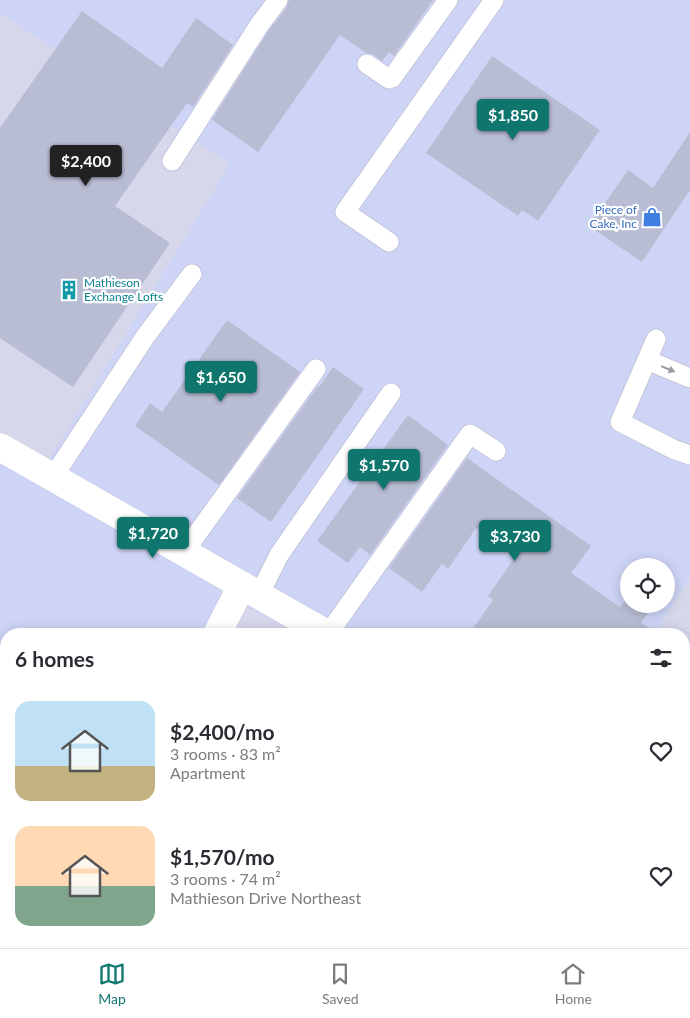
<!DOCTYPE html>
<html lang="en">
<head>
<meta charset="utf-8">
<style>
  body { margin:0; font-family:Lato,sans-serif; background:#f2f2f3; color:#2b2b33; height:100vh; display:flex; flex-direction:column; font-size:19px; white-space:nowrap }
  * { box-sizing:border-box; margin:0 }
  p { font-size:16px; color:#7c7c81 }
  .icon { flex:none; width:28px; height:28px; fill:none; stroke:currentColor; stroke-width:2; stroke-linecap:round; stroke-linejoin:round }
  .map { position:relative; flex:1; overflow:hidden }
  .panel { position:absolute; left:0px; top:628px; width:690px; height:321px; display:flex; flex-direction:column; background:#fff; border-radius:20px 20px 0 0; box-shadow:0 2px 12px #0003 }
  .panel>* { flex:none }
  .buttons { position:absolute; left:620px; top:558px; display:grid; gap:10px }
  .buttons a { display:grid; place-items:center; width:55px; height:55px; border-radius:50%; background:#fff; box-shadow:0 2px 12px #0003; font-size:25px }
  .price { position:absolute; translate:-50% -42px; padding:0 11px; border-radius:5px; background:#0f766e; color:#fff; font-size:16px; line-height:32px; filter:drop-shadow(0 1px 2px #0008) }
  .price::after { content:''; position:absolute; left:50%; top:30px; width:15px; height:11px; margin-left:-8px; background:inherit; clip-path:polygon(0 0,100% 0,50% 100%) }
  .price.active { background:#222; color:#fff }
  ul { padding:0; list-style:none }
  li { display:flex; align-items:center; gap:15px; height:125px; padding:0 15px }
  li span { display:grid; place-items:center; flex:none; width:140px; height:100px; border-radius:15px; color:#555 }
  li>.icon { margin-inline-start:auto }
  span .icon { width:60px; height:60px; fill:#fffc; stroke-width:1 }
  li b { font-size:21px }
  h2 { display:flex; justify-content:space-between; align-items:center; height:60px; padding:0 15px; font-size:21px }
  .dock { display:flex; justify-content:space-around; align-items:center; height:70px; border-top:1px solid #e1e1e2; background:#fff; font-size:14px; color:#7c7c81 }
  .dock a { display:grid; justify-items:center; gap:2px }
  .dock .active { color:#0f766e }
  .map>svg:first-child { display:block }
</style>
</head>
<body>
<div class="map">
<svg width="690" height="948" viewBox="0 0 690 948">
  <rect width="100%" height="100%" fill="#e4e5f3"/>
  <path fill="#d6d7eb" d="M0,13l231,150 -192,314 -39,-25z
    M690,578v370h-653l3,-6h644v-308h-30z
    M235,600l64,34h-83z"/>
  <path fill="#ced4f6" fill-rule="evenodd" d="M0,0h690v578l-36,56h-355l-64,-33 -19,33h-210v308l34,1 -3,5h-37v-496l39,24 191,-312 -230,-151zM629,566h37v38h-37z"/>
  <path fill="#b9bdd4" d="M289,0h144l-39,56 -5,-4 -7,9 -9,-7 -7,-1 -26,-18 -82,117 -46,-32 57,-90 18,-23z
    M82,11l80,57 34,-50 37,27 -40,62 -6,-4 -72,103 55,37 -97,144 -73,-49v-210z
    M492,56l108,74 -62,91 -16,-11 -4,6 -92,-63z
    M690,132v58l-48,72 -53,-36 39,-56 25,18z
    M227,320l73,52 -81,113 -84,-59 15,-23 12,9z
    M333,367l31,22 -93,133 -34,-24 81,-112 1,1z
    M408,415l40,30 -78,110 -10,-8 -12,16 -31,-22z
    M467,458l124,88 -20,27 49,34 9,-12v9h12l9,6 -9,13 16,11h-188l24,-34 -5,-4 28,-40 -40,-28 -28,41 -6,-5 -20,28 -33,-24z"/>
  <g fill="none" stroke-linecap="round" stroke-linejoin="round">
    <defs>
      <path id="lane" d="M367,64l22,15 3,-1 56,-78
        M172,161l88,-137 18,-24
        M389,242l-44,-30 149,-212
        M656,339l-36,83 55,28 15,5
        M647,360l43,18
        M53,477l92,-140 47,-63
        M184,552l132,-183
        M259,595l20,-40 112,-162
        M328,634l142,-200 26,17
        M0,830l6,4"/>
      <path id="street" d="M0,447l327,187
        M217,634l25,-49
        M684,839l6,4
        M38,948l4,-6"/>
    </defs>
    <use href="#lane" stroke="#c3c5dc" stroke-width="21"/>
    <use href="#street" stroke="#c3c5dc" stroke-width="29"/>
    <use href="#lane" stroke="#fff" stroke-width="19"/>
    <use href="#street" stroke="#fff" stroke-width="28"/>
  </g>
  <defs><path id="oneway-solid" d="M-6-.8H1V-3.2L6.5 0L1 3.2V.8H-6Z" transform="scale(1.25)"/></defs>
  <use fill="#9a9aa2" href="#oneway-solid" transform="translate(668 369) rotate(22)"/>
  <defs>
    <symbol id="shop-bare" viewBox="-9 -9 18 18"><path d="M-5-2.5h2.3a2.7 3.5 0 0 1 5.4 0H5L5.5 6h-11ZM-1.5-2.5h3a1.5 2.3 0 0 0-3 0Z" fill="#3f7fe0" stroke="#fff" stroke-width="2.5" paint-order="stroke"/></symbol>
    <symbol id="building-bare" viewBox="-9 -9 18 18"><path d="M-4-6H4V6H1V3H-1V6H-4ZM-2.5-4.3h1.7v1.8h-1.7ZM.8-4.3h1.7v1.8H.8ZM-2.5-1h1.7V.8h-1.7ZM.8-1h1.7V.8H.8Z" fill="#0f9aa8" stroke="#fff" stroke-width="2.5" paint-order="stroke"/></symbol>
  </defs>
  <g fill-rule="evenodd">
    <use href="#shop-bare" x="638" y="203" width="28" height="28"/>
    <use href="#building-bare" x="55" y="276" width="28" height="28"/>
  </g>
  <g text-anchor="middle" stroke-width="4.5" stroke-linejoin="round" paint-order="stroke">
    <g font-size="12" fill="#366cbe" stroke="#fff" text-anchor="end">
      <text x="637" y="214">Piece of<tspan x="637" dy="14">Cake, Inc</tspan></text>
    </g>
    <g font-size="12" fill="#0d838f" stroke="#fff" text-anchor="start">
      <text x="84" y="287">Mathieson<tspan x="84" dy="14">Exchange Lofts</tspan></text>
    </g>
  </g>
</svg>
<div class="buttons">
<a><svg class="icon" aria-label="locate" viewBox="0 0 24 24"><circle cx="12" cy="12" r="6"/><path d="M12 2v4M12 18v4M2 12h4M18 12h4"/></svg></a>
</div>
<b class="price" style="left:513px;top:141px">$1,850</b>
<b class="price active" style="left:86px;top:187px">$2,400</b>
<b class="price" style="left:221px;top:403px">$1,650</b>
<b class="price" style="left:384px;top:491px">$1,570</b>
<b class="price" style="left:153px;top:559px">$1,720</b>
<b class="price" style="left:515px;top:562px">$3,730</b>
<section class="panel">
<h2>6 homes<svg class="icon" aria-label="filters" viewBox="0 0 24 24"><path d="M4 7h16M4 17h16"/><circle cx="9" cy="7" r="2"/><circle cx="15" cy="17" r="2"/></svg></h2>
<ul>
<li><span style="background:linear-gradient(#bfe0f5 65%,#c2b280 0)"><svg class="icon" aria-label="home" viewBox="0 0 24 24"><path d="M3 11l9-7 9 7M6 9v11h12V9"/></svg></span><div><b>$2,400/mo</b><p>3 rooms · 83 m²</p><p>Apartment</p></div><svg class="icon" aria-label="heart" viewBox="0 0 24 24"><path d="M12 20l-8-8c-3-5 5-10 8-4 3-6 11-1 8 4z"/></svg></li>
<li><span style="background:linear-gradient(#ffd9b3 60%,#7fa58c 0)"><svg class="icon" aria-label="home" viewBox="0 0 24 24"><path d="M3 11l9-7 9 7M6 9v11h12V9"/></svg></span><div><b>$1,570/mo</b><p>3 rooms · 74 m²</p><p>Mathieson Drive Northeast</p></div><svg class="icon" aria-label="heart" viewBox="0 0 24 24"><path d="M12 20l-8-8c-3-5 5-10 8-4 3-6 11-1 8 4z"/></svg></li>
</ul>
</section>
</div>
<nav class="dock">
<a class="active"><svg class="icon" aria-label="map" viewBox="0 0 24 24"><path d="M3 6l6-2 6 2 6-2v14l-6 2-6-2-6 2zM9 4v14M15 6v14"/></svg>Map</a>
<a><svg class="icon" aria-label="saved" viewBox="0 0 24 24"><path d="M7 4h10v16l-5-4-5 4z"/></svg>Saved</a>
<a><svg class="icon" aria-label="home" viewBox="0 0 24 24"><path d="M3 11l9-7 9 7M6 9v11h12V9"/></svg>Home</a>
</nav>
</body>
</html>
